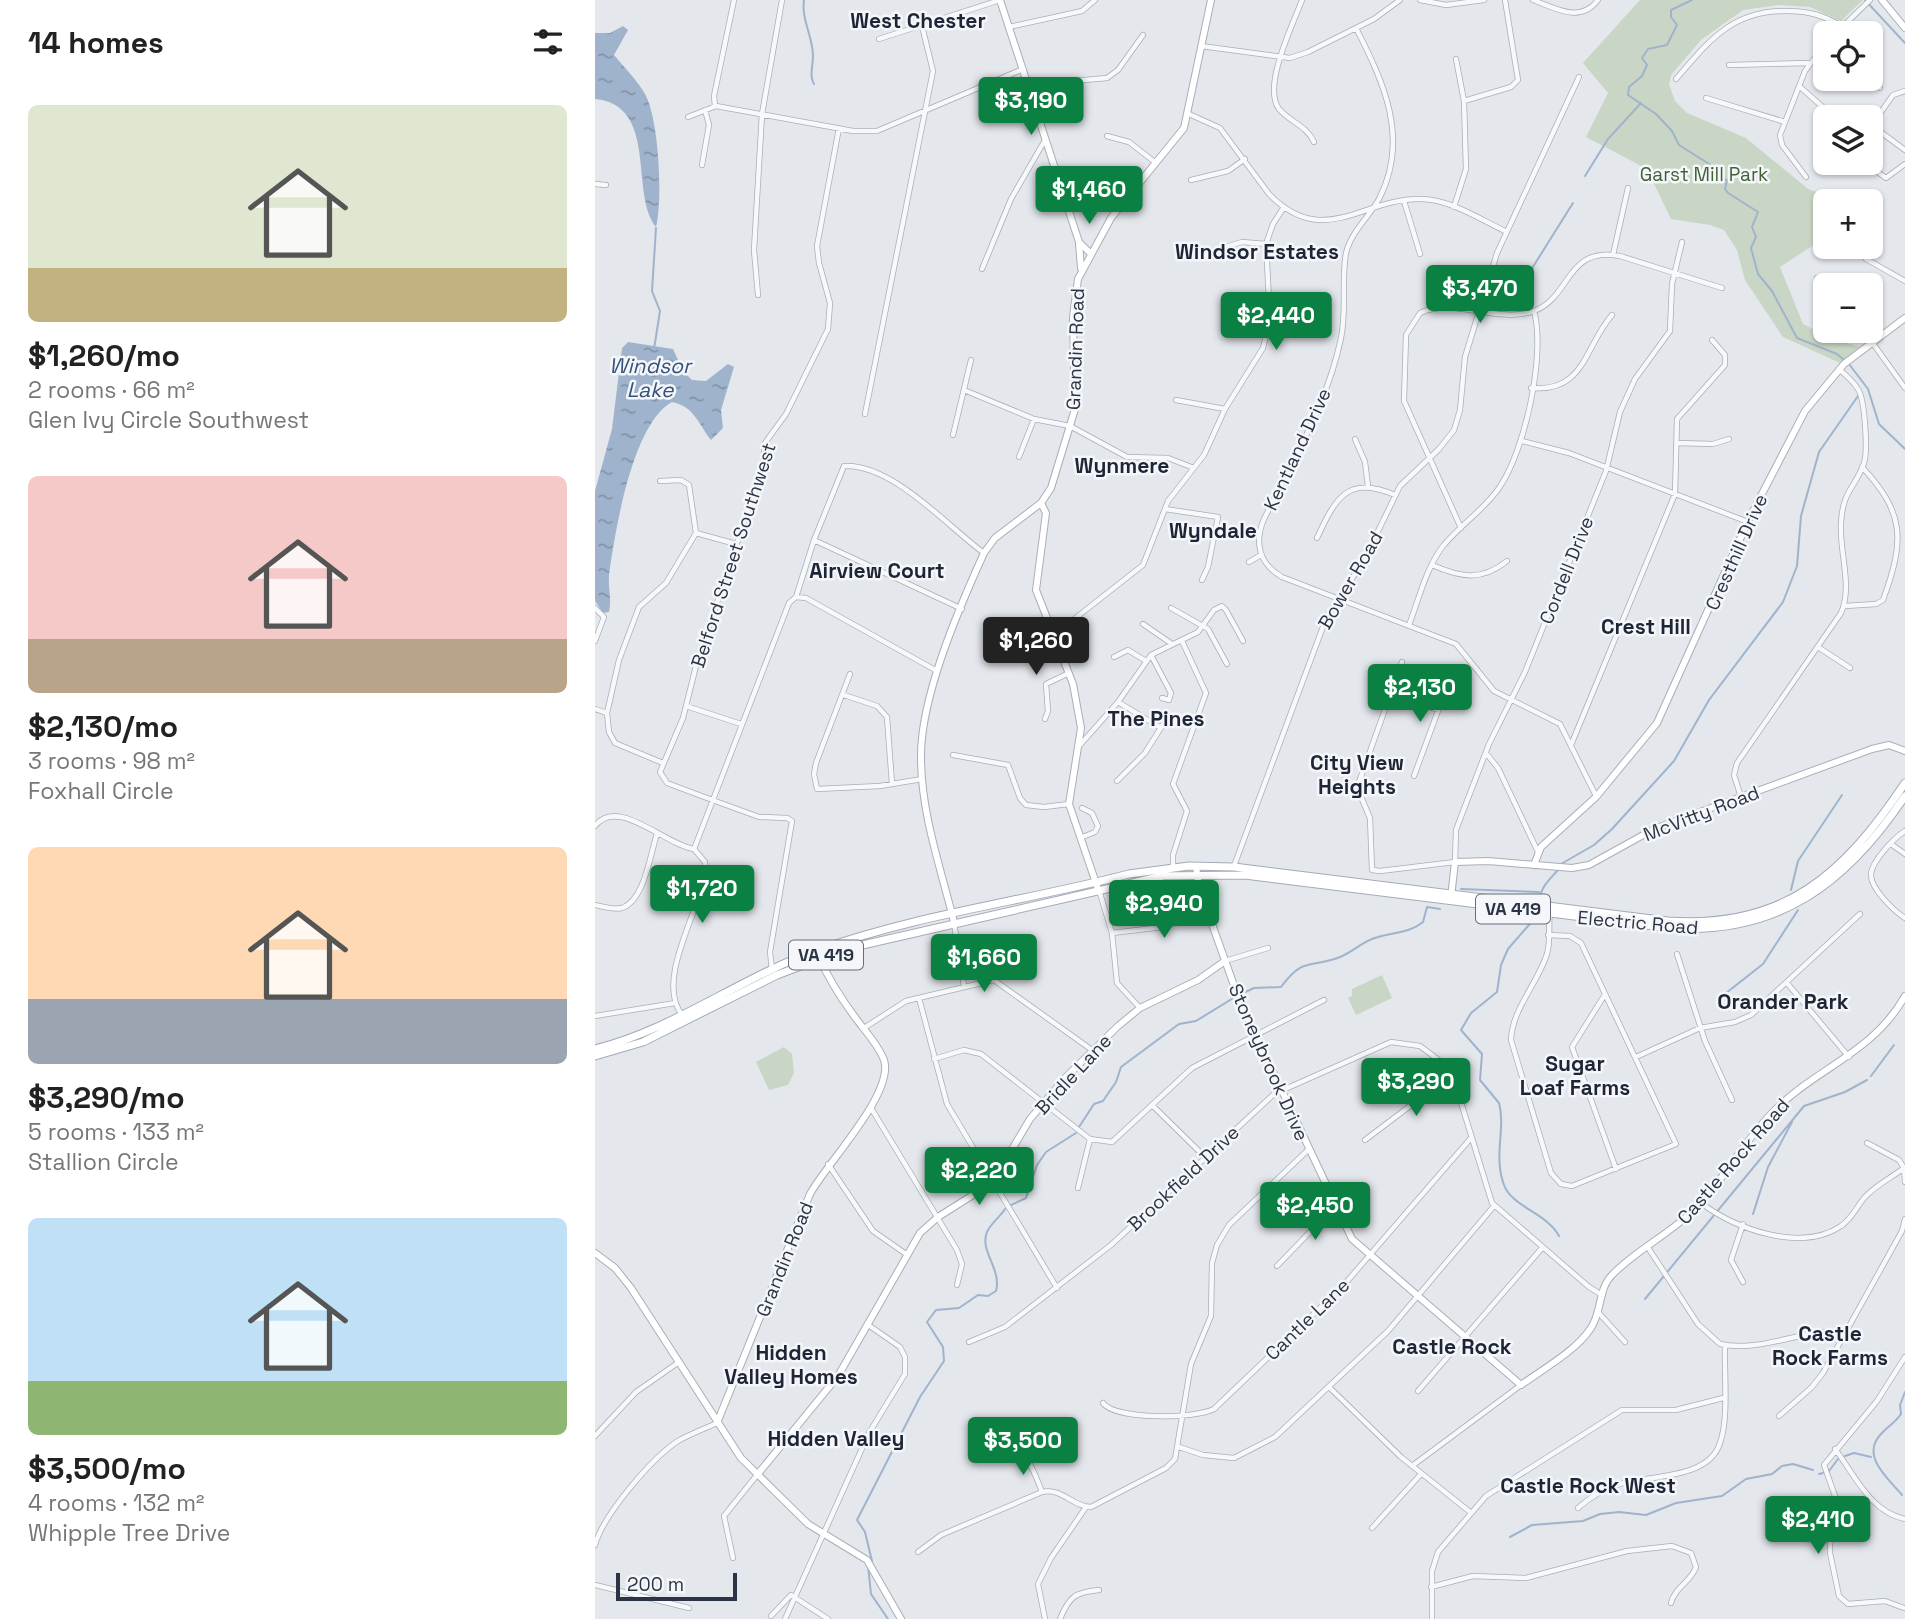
<!DOCTYPE html>
<html lang="en">
<head>
<meta charset="utf-8">
<style>
  body { margin:0; font-family:"Space Grotesk",sans-serif; background:#f2f2f2; color:#222; height:100vh; display:flex; flex-direction:column; font-size:26px; white-space:nowrap }
  * { box-sizing:border-box; margin:0 }
  p { font-size:23px; color:#767676 }
  .icon { flex:none; width:38px; height:38px; fill:none; stroke:currentColor; stroke-width:2; stroke-linecap:round; stroke-linejoin:round }
  .map { position:relative; flex:1; overflow:hidden }
  .sheet { display:flex; flex-direction:column; background:#fff; width:595px }
  .sheet>* { flex:none }
  .buttons { position:absolute; left:1218px; top:21px; display:grid; gap:14px }
  .buttons a { display:grid; place-items:center; width:70px; height:70px; border-radius:10px; background:#fff; box-shadow:0 2px 5px #0004; font-size:35px }
  .scale { position:absolute; left:21px; bottom:18px; width:121px; box-sizing:border-box; padding-left:7px; border:4px solid #2b3445; border-top:0; font-size:19px; line-height:24px; white-space:nowrap; color:#2b3445; -webkit-text-stroke:5px #f4f6f9; paint-order:stroke }
  .price { position:absolute; translate:-50% -60px; padding:0 16px; border-radius:7px; background:#0b8043; color:#fff; font-size:23px; line-height:46px; filter:drop-shadow(0 2px 4px #0008) }
  .price::after { content:''; position:absolute; left:50%; top:42px; width:21px; height:16px; margin-left:-10px; background:inherit; clip-path:polygon(0 0,100% 0,50% 100%) }
  .price.selected { background:#222; color:#fff }
  ul { padding:0; list-style:none }
  li { display:grid; align-content:center; gap:14px; height:371px; padding:0 28px }
  li span { display:grid; place-items:center; height:217px; border-radius:10px; color:#555 }
  li>.icon { margin-inline-start:auto }
  span .icon { width:126px; height:126px; fill:#fffc; stroke-width:1 }
  li b { font-size:30px }
  h2 { display:flex; justify-content:space-between; align-items:center; height:84px; padding:0 28px; font-size:30px }
  main { display:flex; flex:1; min-height:0 }
  .map>svg:first-child { display:block }
</style>
</head>
<body>
<main>
<section class="sheet">
<h2>14 homes<svg class="icon" aria-label="filters" viewBox="0 0 24 24"><path d="M4 7h16M4 17h16"/><circle cx="9" cy="7" r="2"/><circle cx="15" cy="17" r="2"/></svg></h2>
<ul>
<li><span style="background:linear-gradient(#dfe7d0 75%,#c2b280 0)"><svg class="icon" aria-label="home" viewBox="0 0 24 24"><path d="M3 11l9-7 9 7M6 9v11h12V9"/></svg></span><div><b>$1,260/mo</b><p>2 rooms · 66 m²</p><p>Glen Ivy Circle Southwest</p></div></li>
<li><span style="background:linear-gradient(#f6c9c9 75%,#b9a48a 0)"><svg class="icon" aria-label="home" viewBox="0 0 24 24"><path d="M3 11l9-7 9 7M6 9v11h12V9"/></svg></span><div><b>$2,130/mo</b><p>3 rooms · 98 m²</p><p>Foxhall Circle</p></div></li>
<li><span style="background:linear-gradient(#ffd9b3 70%,#9aa5b1 0)"><svg class="icon" aria-label="home" viewBox="0 0 24 24"><path d="M3 11l9-7 9 7M6 9v11h12V9"/></svg></span><div><b>$3,290/mo</b><p>5 rooms · 133 m²</p><p>Stallion Circle</p></div></li>
<li><span style="background:linear-gradient(#bfe0f5 75%,#8fb573 0)"><svg class="icon" aria-label="home" viewBox="0 0 24 24"><path d="M3 11l9-7 9 7M6 9v11h12V9"/></svg></span><div><b>$3,500/mo</b><p>4 rooms · 132 m²</p><p>Whipple Tree Drive</p></div></li>
</ul>
</section>
<div class="map">
<svg width="1310" height="1619" viewBox="0 0 1310 1619">
  <defs>
    <pattern id="water-ripples" width="26" height="14" patternUnits="userSpaceOnUse" patternTransform="scale(1.75)"><rect width="26" height="14" fill="#9fb4cc"/><path d="M2 4q2-2 4 0t4 0M15 11q2-2 4 0t4 0" fill="none" stroke="#8293a7"/></pattern>
  </defs>
  <rect width="100%" height="100%" fill="#e4e7ec"/>
  <path fill="#c9d6c5" d="M1045,0h223l-22,21 -31,-14 -31,-2 -36,5 -42,30 -30,35 -2,9 6,17 12,12 59,25 62,51 33,12h-16v41l-13,4 -32,21 23,57 33,16 24,7 -20,16 -57,-26 -38,-57 -8,-30 -13,-20 -14,-5 -39,-6 -24,-50 -61,-32 22,-44 -25,-30z
    M787,975l10,23 -36,17 -8,-17 4,-2v-7z
    M189,1047l8,7 2,19 -6,12 -19,5 -13,-28z"/>
  <path fill="url(#water-ripples)" d="M28,26l5,4 -14,25c10,12 23,25 31,39 14,25 18,106 11,133 -27,-34 3,-122 -61,-128v-66h15z
    M33,342l45,7 10,22 9,9 14,1 22,-17 6,3 -13,43 2,18 -12,12c-12,-15 -17,-34 -39,-38 -40,22 -57,130 -63,173 -1,13 3,25 0,37l-6,1 -8,-12v-110l17,-62 10,-81z"/>
  <g fill="none" stroke-linecap="round" stroke-linejoin="round">
    <path stroke="#9fb4cc" stroke-width="2" d="M209,0c-3,19 9,37 9,56 0,10 -4,20 1,28
      M1097,0l-21,10v7l6,8 -10,20 -19,4 -6,9 5,7 -5,11 -13,11 -1,8 28,19 16,17 7,14 30,19 8,13 10,3 -2,9 3,4 30,19 -6,15 4,10 -5,11 7,26 14,17 25,47 40,16 8,7
      M1270,0l40,43
      M990,176l23,-37 33,-36
      M920,308l16,-38 42,-67
      M59,349l6,-38 -8,-20 4,-63
      M1254,364l19,25 11,35 26,25
      M966,864l33,-19 18,-16 62,-68 35,-61 74,-98 14,-36 4,-50 18,-64 39,-56
      M866,889l78,3
      M1196,890l7,-29 44,-66
      M944,901c2,-14 9,-20 19,-31
      M940,918l-27,31 -7,16 -4,27 -26,21 -10,17 21,24 -2,26 19,23c7,25 -6,53 5,82 8,22 43,28 55,51
      M646,994l13,-6 27,-1c23,-31 28,-18 59,-30 15,-6 22,-16 38,-20 16,-5 32,-4 45,-15l4,-15 13,2
      M1126,997l42,-33 35,-54
      M1276,1076l23,-31
      M484,1127l15,-23 9,-3 13,-19 5,-15 58,-43 17,-3 39,-24
      M414,1206l17,-8 11,-33 9,-13 30,-19
      M1158,1214l15,-47 24,-45
      M1050,1299l159,-193 41,-14 22,-12
      M1250,1456l9,-3 17,4
      M1234,1471l9,-12
      M1224,1474l4,-1
      M1307,1495c-14,-17 -42,-39 -21,-61 7,-8 14,-11 20,-20l-1,-9 5,-13
      M915,1537l22,-12 51,-4 17,-7 19,-2 27,3 30,-12 46,-7 24,-17 26,-5 10,-8 11,-2 20,6
      M277,1561l-7,-29 -8,-12 63,-123 24,-36 -1,-14 -16,-25 9,-12 23,-2 19,-13 10,1 8,-5c6,-22 -17,-40 -9,-59 4,-9 13,-15 18,-23
      M273,1566l3,28 17,25"/>
    <defs>
      <path id="street" d="M707,0c-9,25 -40,86 -23,109 11,13 28,17 35,33
        M825,0l26,5 38,-5
        M938,0c22,8 47,24 65,0
        M414,27l73,-16 13,-11
        M761,28c28,55 54,111 23,171 -10,18 -28,33 -33,54 -5,28 1,57 -5,85 -13,64 -48,122 -77,181 -10,23 -5,45 18,58l174,67 38,47 66,33 36,72
        M1241,33l34,-33
        M284,39l121,-39
        M606,46l89,12 18,-6 66,-33 26,-19
        M1134,65l80,-2
        M1081,79c33,-38 56,-69 111,-68 22,0 36,4 56,16
        M1275,79l10,9
        M433,85l79,-7 11,-8 25,-35
        M1204,86l35,31
        M1310,91l-12,4 -19,27 4,8 27,20
        M1111,98l79,24
        M869,101l47,-14 7,-7 -13,-80
        M120,106l-1,-10 20,-96
        M594,114l31,14 49,66c55,56 93,4 152,5 29,0 60,21 86,33
        M93,117l28,-11 137,25h24l146,-62
        M512,136l22,6 27,21
        M1276,146l10,-13
        M1270,163l21,15 19,-14
        M107,165l7,-40 -4,-15
        M1211,177l-24,-32 -2,-10 25,-64 20,-27
        M596,180l37,-9 17,-12
        M0,184l11,1
        M809,201l16,53
        M859,207l12,-38 -2,-68 -8,-42
        M607,254l40,-12 24,2
        M1018,255l15,-67
        M1271,259l39,22
        M387,269l29,-70 34,-59
        M1222,278l1,12 7,15
        M163,295l-4,-45 8,-136 20,-114
        M1269,331l41,57
        M936,388c54,5 53,-41 81,-73
        M369,390l70,29 36,7 57,31 41,1 26,10
        M581,400l49,9
        M270,414l68,-343 -11,-45
        M358,435l18,-75
        M760,439l10,23 3,24
        M927,441l47,12 179,69
        M1082,443l36,1 16,-5
        M424,457l15,-38
        M65,481l21,-1 8,5 7,48 -30,50 -27,24 -20,53 -12,53 2,19 6,11 48,20
        M570,509l53,8 -10,50 -6,13
        M866,528l-57,-127 2,-66 14,-22c34,-16 79,11 114,-2 38,-14 31,-65 86,-55l102,32
        M101,533l40,11
        M722,538c19,-41 31,-63 78,-43
        M219,540l148,69
        M654,562l12,-7
        M837,565c28,12 49,17 75,-4
        M201,597l10,1 131,73
        M1250,606l31,-2 7,-4c22,-60 22,-87 -21,-133
        M0,608l9,9 -9,24
        M576,608l37,21 19,35
        M548,624l29,20
        M814,625c10,-26 17,-57 34,-79 17,-21 41,-36 56,-58 26,-37 47,-134 35,-177
        M397,627l17,21 50,-17 84,-66 25,-64 36,-46 21,-46 38,-61 7,-29 -4,-75 7,-20 11,-17
        M1223,647l32,21
        M556,655l20,38 -2,7 -7,-2
        M519,657l14,-7 18,11
        M807,662l-43,120v10l11,26 2,52 8,1 75,-9 1,-32 6,-16 27,-70 36,-72 81,-201 14,-59 15,-33 35,-48 2,-47 10,-42
        M255,674l-34,89 -2,11 3,15 63,-3 42,-7
        M796,693l47,17
        M249,695l33,11 10,11 5,67
        M523,702l43,26
        M91,706l55,18
        M0,709l12,4
        M450,719l3,-8 -2,-27 23,-11
        M485,745l38,-43 33,-47 47,-23 16,-22 8,-4 4,4 17,31
        M976,745l104,-251 2,-75 48,-54v-10l-13,-15
        M891,753l12,15 40,84
        M358,755l55,10 12,33 6,7 18,2 25,-3
        M819,776l35,-95
        M522,781l28,-28 22,-35
        M1146,797l-7,-22 3,-12 104,-150c12,-27 -2,-61 0,-90 2,-34 14,-34 23,-60 4,-12 1,-63 -6,-74 -5,-8 -12,-14 -19,-20
        M0,826c23,-30 70,19 99,23
        M1310,831c-11,7 -33,30 -34,43 -1,14 23,37 34,44
        M485,838l15,-6 3,-6 -6,-13 -10,-5
        M1296,844l14,10
        M99,849l95,-246 7,-6 18,-57 30,-74c48,-3 104,61 140,87
        M639,866l93,-250 36,-54 37,-76 39,-37 15,-19 6,-20 5,-53 32,-104 82,-176
        M578,867v-12l14,-44 -14,-27 33,-91 -24,-52
        M504,890l13,43 5,50 23,25
        M0,905c9,2 19,5 27,3 23,-8 28,-54 35,-74
        M359,923l10,63
        M517,933l51,-6 44,-16
        M953,935l22,1 11,7 95,201 -104,42 -11,-2 -10,-11 -40,-133c1,-31 27,-57 36,-86 4,-13 1,-29 3,-43
        M1082,954l28,87 27,59
        M630,961l43,-13
        M177,969l-2,-17 22,-131 -5,-3 -28,-1 -52,-19 -40,-15 -7,-11 23,-54 14,-56 66,-196 2,-23 21,-29 42,-85 2,-26 -11,-40 -2,-17 22,-118
        M1192,983l62,74
        M1009,996l-32,51 44,122
        M324,998l28,106 110,184
        M87,1015c-27,-34 17,-104 24,-142l-1,-11 -11,-13
        M0,1016l80,-13
        M269,1028l42,-27 88,-21 98,70
        M1041,1057l64,-29 35,-6 16,-7 109,-101
        M339,1059l30,-9 17,4 109,85 22,3 80,-74 132,-68
        M558,1106l53,52
        M276,1108l86,142 5,14 -5,21
        M770,1140l86,-65
        M233,1164l45,67 33,23
        M1309,1168l1,14
        M483,1188l12,-49
        M1106,1203c35,26 100,50 140,23 11,-7 16,-20 24,-29 11,-12 26,-19 39,-29l-5,-8 -32,-17
        M1148,1224l-12,36 12,22
        M1052,1246l51,78 22,20c42,9 85,-16 126,-13
        M682,1266l58,-60
        M1003,1312l27,30
        M374,1342l36,-15 106,-82 163,-151 117,-52 29,4 24,18 11,19 37,120 97,84 13,8
        M734,1387l72,70 69,55
        M823,1391l124,-143
        M508,1403c12,17 92,16 111,6l129,-123 128,-148
        M1184,1416l33,-29 11,-14 79,-142 3,-12
        M0,1436l41,-44 43,-30
        M419,1446l-13,3 -6,-7 8,-7c18,5 32,38 39,57
        M584,1447l24,8 31,3 41,-21 113,-106 106,-125
        M1240,1449c20,26 35,63 70,70
        M817,1466l109,-81
        M983,1508c12,-11 26,-19 42,-24 31,-9 89,-5 100,-41 9,-25 4,-70 5,-98
        M777,1528l49,-54
        M0,1545c8,-30 57,-87 83,-104 12,-7 26,-12 39,-18
        M323,1552l23,-17 101,-43c19,-5 31,15 49,15l75,-39 9,-9 16,-95 20,-48 1,-53 5,-18 12,-20 80,-76
        M138,1558l-9,-42 33,-41
        M0,1585l94,23
        M836,1587l42,-11 53,2 101,-27 45,-5 19,7 5,14c-5,15 -21,20 -25,36
        M1309,1608l-19,-7 -37,3 -9,-8 -9,-43v-9l10,-34 -16,-45 53,-64 28,-44
        M176,1616l20,-21 37,24
        M190,1619l84,-186 36,-59v-17l-5,-10 -33,-23
        M450,1619l-7,-35 13,-26 35,-51
        M465,1619c9,-22 15,-27 39,-29
        M837,1619v-48l6,-19 48,-56 136,-86h54l47,-12"/>
      <path id="secondary" d="M405,0l79,242 11,11
        M1287,0l23,28
        M484,244l2,24
        M446,503l5,10 -10,77 37,94 8,44 -12,76 29,85
        M939,865l7,-18 55,-50 61,-74 93,-206 55,-106 39,-47 61,-46
        M601,866l3,22 41,114 112,237 169,146c22,-16 55,-34 70,-57 11,-16 7,-39 21,-53 25,-26 58,-41 83,-66 30,-30 49,-69 80,-99 43,-43 98,-57 130,-114
        M856,897l4,-35 33,-1 84,7 17,-3 65,-36 218,-80 17,-4 16,6
        M359,922c-13,-53 -33,-109 -33,-164 -1,-60 38,-150 63,-205l11,-15 46,-35 10,-15 24,-79 -2,-92 5,-38 33,-61 73,-90 27,-128
        M0,1253l20,15 16,20 110,170 67,66 59,36 34,59
        M122,1423l93,-229c16,-30 85,-101 74,-134 -5,-14 -18,-28 -27,-40 -15,-20 -29,-42 -39,-65
        M162,1475l81,-99 82,-143 18,-16 54,-34 38,-64 35,-41 52,-51 23,-19 58,-28 27,-19"/>
      <path id="primary" d="M0,1049c80,-20 146,-72 223,-99 101,-36 208,-49 311,-76l60,-8 45,1 434,54c117,8 176,-47 237,-138
        M0,1056l48,-14 134,-67 68,-26 318,-73 82,-1 425,53c109,7 177,-45 235,-132"/>
    </defs>
    <use href="#street" stroke="#a9aeb7" stroke-width="6"/>
    <use href="#secondary" stroke="#a9aeb7" stroke-width="8"/>
    <use href="#primary" stroke="#a3abb8" stroke-width="9"/>
    <use href="#street" stroke="#f7f8fa" stroke-width="4.5"/>
    <use href="#secondary" stroke="#fff" stroke-width="6"/>
    <use href="#primary" stroke="#fff" stroke-width="7"/>
  </g>
  <g text-anchor="middle" stroke-width="5" stroke-linejoin="round" paint-order="stroke">
    <g fill="#f4f6f9" stroke="#676e7b" stroke-width="2">
      <rect x="881" y="894.5" width="74" height="29" rx="5"/>
      <rect x="194" y="940.5" width="74" height="29" rx="5"/>
    </g>
    <g font-size="18" font-weight="bold" fill="#2b3445">
      <text x="918" y="915">VA 419</text>
      <text x="231" y="961">VA 419</text>
    </g>
    <g font-size="19" fill="#3f6138" stroke="#f4f6f9">
      <text x="1109" y="181">Garst Mill Park</text>
    </g>
    <g font-size="19" fill="#2b3445" stroke="#f4f6f9">
      <text transform="translate(480 349) rotate(-88)" y="7">Grandin Road</text>
      <text transform="translate(702 449) rotate(-65)" y="7">Kentland Drive</text>
      <text transform="translate(1141 552) rotate(-66)" y="7">Cresthill Drive</text>
      <text transform="translate(138 555) rotate(-72)" y="7">Belford Street Southwest</text>
      <text transform="translate(971 570) rotate(-68)" y="7">Cordell Drive</text>
      <text transform="translate(755 580) rotate(-60)" y="7">Bower Road</text>
      <text transform="translate(1106 813) rotate(-21)" y="7">McVitty Road</text>
      <text transform="translate(1043 922) rotate(5)" y="7">Electric Road</text>
      <text transform="translate(674 1062) rotate(66)" y="7">Stoneybrook Drive</text>
      <text transform="translate(478 1074) rotate(-47)" y="7">Bridle Lane</text>
      <text transform="translate(1138 1161) rotate(-49)" y="7">Castle Rock Road</text>
      <text transform="translate(588 1178) rotate(-43)" y="7">Brookfield Drive</text>
      <text transform="translate(189 1259) rotate(-68)" y="7">Grandin Road</text>
      <text transform="translate(712 1319) rotate(-44)" y="7">Cantle Lane</text>
    </g>
    <g font-size="21" font-weight="bold" fill="#1d2536" stroke="#f4f6f9">
      <text x="323" y="28">West Chester</text>
      <text x="662" y="259">Windsor Estates</text>
      <text x="527" y="473">Wynmere</text>
      <text x="618" y="538">Wyndale</text>
      <text x="282" y="578">Airview Court</text>
      <text x="1051" y="634">Crest Hill</text>
      <text x="561" y="726">The Pines</text>
      <text x="762" y="770">City View<tspan x="762" dy="24">Heights</tspan></text>
      <text x="1188" y="1009">Orander Park</text>
      <text x="980" y="1071">Sugar<tspan x="980" dy="24">Loaf Farms</tspan></text>
      <text x="1235" y="1341">Castle<tspan x="1235" dy="24">Rock Farms</tspan></text>
      <text x="857" y="1354">Castle Rock</text>
      <text x="196" y="1360">Hidden<tspan x="196" dy="24">Valley Homes</tspan></text>
      <text x="241" y="1446">Hidden Valley</text>
      <text x="993" y="1493">Castle Rock West</text>
    </g>
    <g font-size="21" font-style="italic" fill="#34527a" stroke="#f4f6f9">
      <text x="55" y="373">Windsor<tspan x="55" dy="24">Lake</tspan></text>
    </g>
  </g>
</svg>
<div class="buttons">
<a><svg class="icon" aria-label="locate" viewBox="0 0 24 24"><circle cx="12" cy="12" r="6"/><path d="M12 2v4M12 18v4M2 12h4M18 12h4"/></svg></a>
<a><svg class="icon" aria-label="layers" viewBox="0 0 24 24"><path d="M12 4l9 5-9 5-9-5zM3 14l9 5 9-5"/></svg></a>
<a>+</a>
<a>−</a>
</div>
<div class="scale">200 m</div>
<b class="price" style="left:436px;top:137px">$3,190</b>
<b class="price" style="left:494px;top:226px">$1,460</b>
<b class="price" style="left:885px;top:325px">$3,470</b>
<b class="price" style="left:681px;top:352px">$2,440</b>
<b class="price selected" style="left:441px;top:677px">$1,260</b>
<b class="price" style="left:825px;top:724px">$2,130</b>
<b class="price" style="left:107px;top:925px">$1,720</b>
<b class="price" style="left:569px;top:940px">$2,940</b>
<b class="price" style="left:389px;top:994px">$1,660</b>
<b class="price" style="left:821px;top:1118px">$3,290</b>
<b class="price" style="left:384px;top:1207px">$2,220</b>
<b class="price" style="left:720px;top:1242px">$2,450</b>
<b class="price" style="left:428px;top:1477px">$3,500</b>
<b class="price" style="left:1223px;top:1556px">$2,410</b>
</div>
</main>
</body>
</html>
